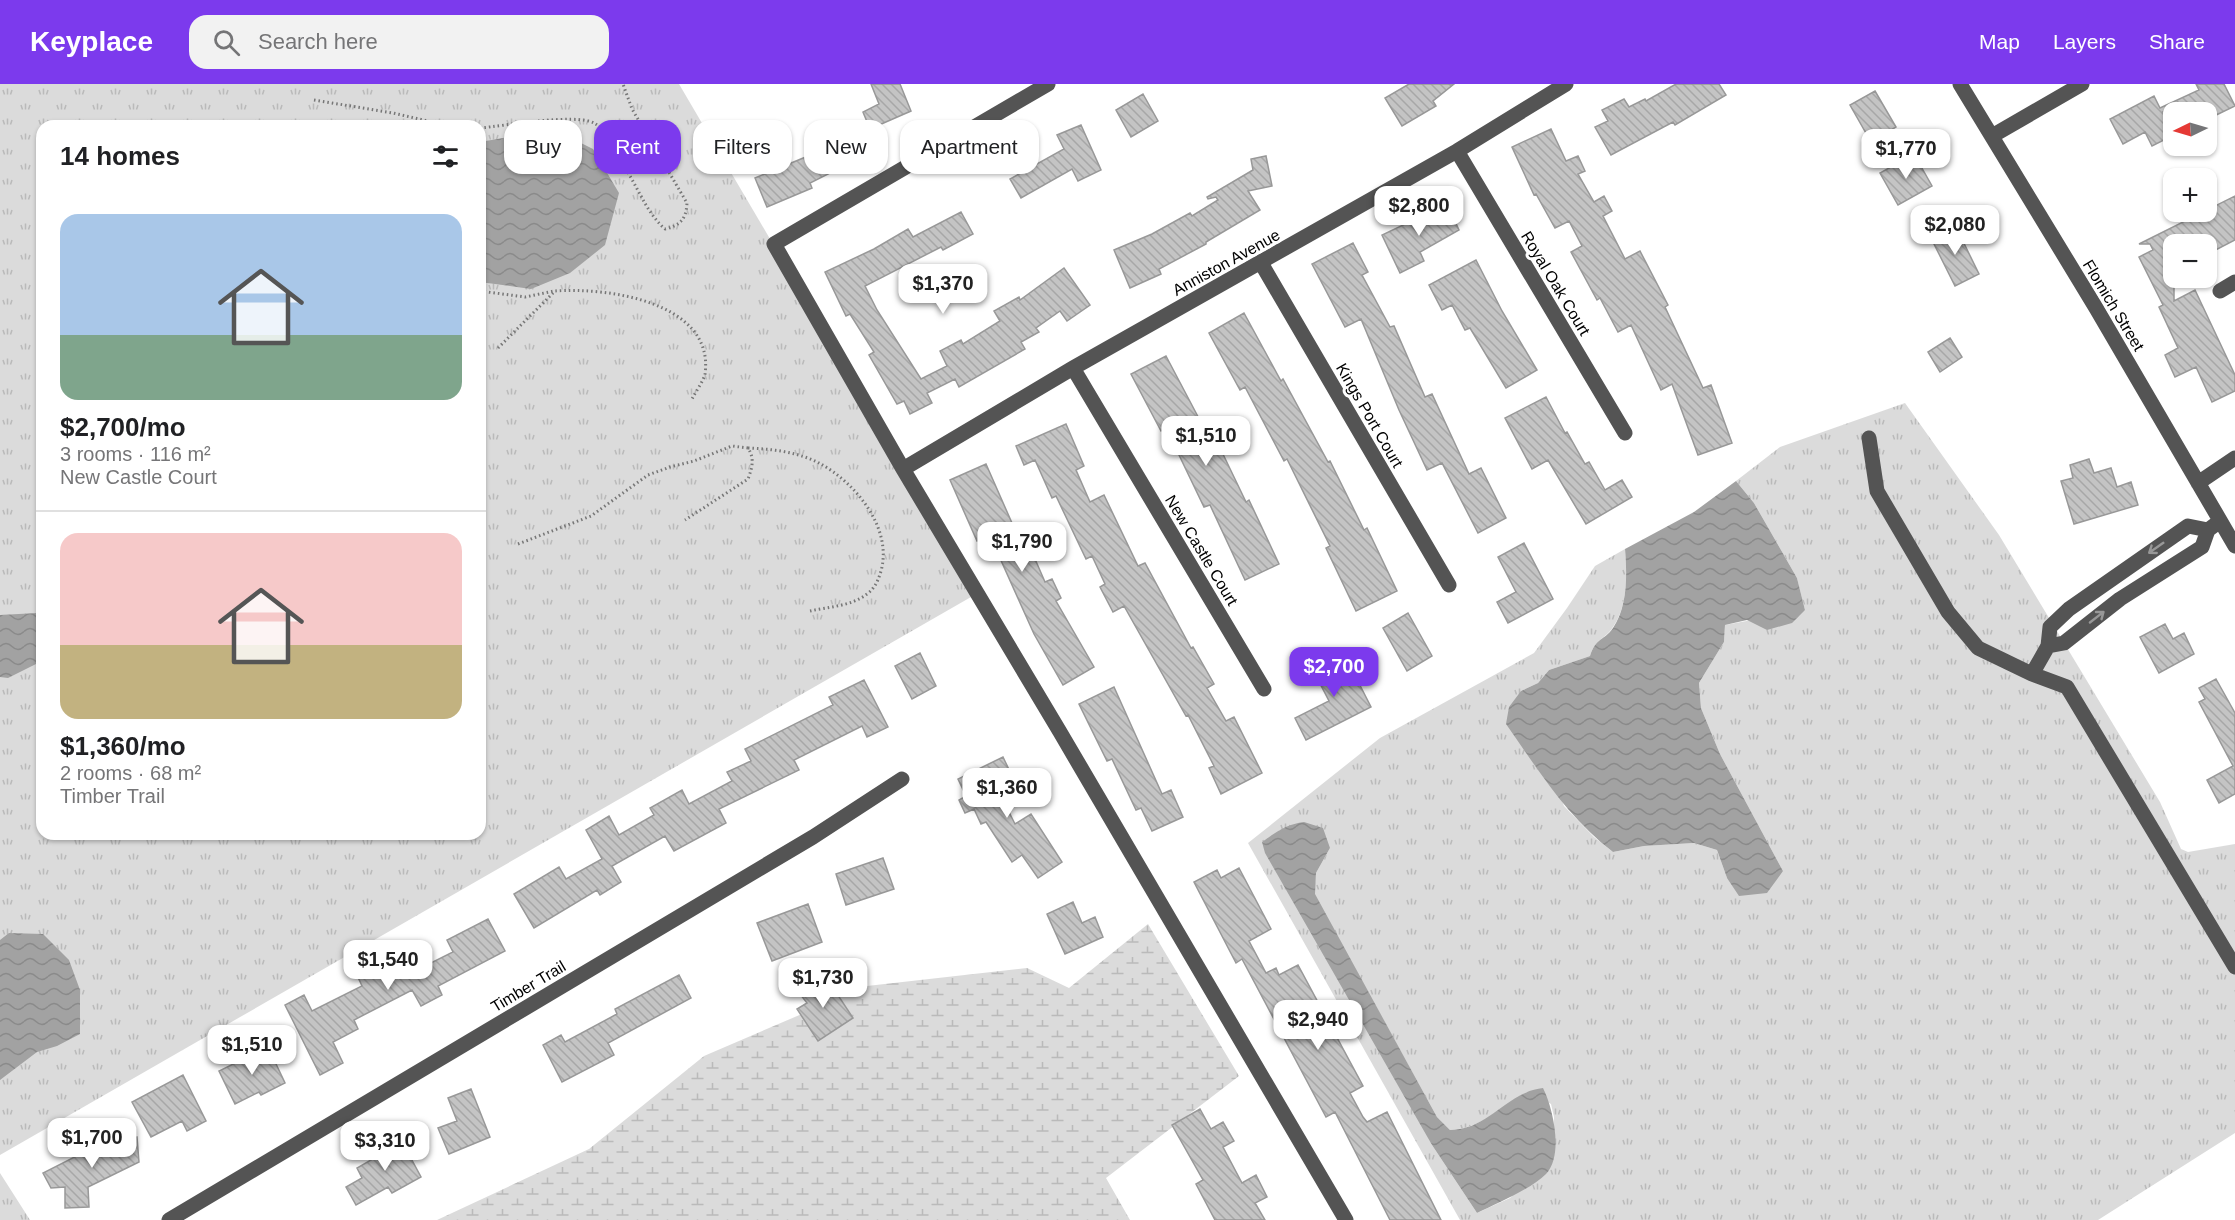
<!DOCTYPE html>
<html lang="en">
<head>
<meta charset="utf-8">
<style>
  body { margin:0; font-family:Arial,sans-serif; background:#f2f2f2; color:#202124; height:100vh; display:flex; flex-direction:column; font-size:22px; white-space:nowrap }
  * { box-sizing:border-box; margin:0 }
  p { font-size:20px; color:#757577 }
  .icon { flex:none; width:33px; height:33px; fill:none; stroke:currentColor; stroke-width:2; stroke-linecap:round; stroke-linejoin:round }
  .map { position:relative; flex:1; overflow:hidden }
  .drawer { position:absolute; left:36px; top:36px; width:450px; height:720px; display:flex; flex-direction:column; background:#fff; border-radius:18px; box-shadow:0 2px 4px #0004 }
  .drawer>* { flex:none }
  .top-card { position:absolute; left:504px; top:36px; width:570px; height:54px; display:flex; gap:12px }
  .needle { width:39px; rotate:265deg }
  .buttons { position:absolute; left:2163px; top:18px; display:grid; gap:12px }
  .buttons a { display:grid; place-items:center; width:54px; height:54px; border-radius:12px; background:#fff; box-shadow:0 2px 4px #0004; font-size:30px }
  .price { position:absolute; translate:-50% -51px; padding:0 14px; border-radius:12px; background:#fff; color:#222; font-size:20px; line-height:39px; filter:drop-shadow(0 2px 3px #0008) }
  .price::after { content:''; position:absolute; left:50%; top:36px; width:18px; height:14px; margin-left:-9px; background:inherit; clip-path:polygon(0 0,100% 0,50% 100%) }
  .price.current { background:#7c3aed; color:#fff }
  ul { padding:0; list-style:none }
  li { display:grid; align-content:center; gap:12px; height:318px; padding:0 24px }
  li+li { border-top:2px solid #e0e0e0 }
  li span { display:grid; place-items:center; height:186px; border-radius:18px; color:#555 }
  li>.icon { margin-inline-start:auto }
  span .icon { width:108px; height:108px; fill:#fffc; stroke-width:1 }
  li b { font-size:26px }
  h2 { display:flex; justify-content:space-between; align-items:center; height:72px; padding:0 24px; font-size:26px }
  .tag { padding:0 21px; border-radius:18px; background:#fff; box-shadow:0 2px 4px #0004; font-size:21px; line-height:54px }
  .tag.current { background:#7c3aed; color:#fff }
  header { display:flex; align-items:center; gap:36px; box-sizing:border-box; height:84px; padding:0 30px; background:#7c3aed; color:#fff }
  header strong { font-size:28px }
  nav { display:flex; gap:33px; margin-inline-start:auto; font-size:21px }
  .search { width:420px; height:54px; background:#f2f2f2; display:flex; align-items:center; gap:15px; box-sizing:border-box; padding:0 21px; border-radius:18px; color:#757577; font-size:22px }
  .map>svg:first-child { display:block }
</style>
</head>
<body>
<header>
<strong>Keyplace</strong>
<div class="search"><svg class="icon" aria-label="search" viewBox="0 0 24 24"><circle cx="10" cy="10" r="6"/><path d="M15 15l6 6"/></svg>Search here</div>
<nav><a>Map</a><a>Layers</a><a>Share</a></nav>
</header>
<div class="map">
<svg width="2235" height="1136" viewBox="0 0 2235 1136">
  <defs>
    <pattern id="grass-tufts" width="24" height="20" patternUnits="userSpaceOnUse" patternTransform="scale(1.5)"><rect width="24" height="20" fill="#dbdbdb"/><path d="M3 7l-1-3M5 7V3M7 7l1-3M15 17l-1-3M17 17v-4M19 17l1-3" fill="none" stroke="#bababa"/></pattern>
    <pattern id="wetland-marsh" width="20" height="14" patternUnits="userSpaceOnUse" patternTransform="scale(1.5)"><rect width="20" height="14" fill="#dbdbdb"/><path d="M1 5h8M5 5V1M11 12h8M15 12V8" fill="none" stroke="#bababa"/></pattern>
    <pattern id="water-waves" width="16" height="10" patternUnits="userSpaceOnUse" patternTransform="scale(1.5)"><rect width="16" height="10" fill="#a2a2a2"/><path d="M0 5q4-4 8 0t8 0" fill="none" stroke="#8a8a8a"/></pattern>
    <pattern id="building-back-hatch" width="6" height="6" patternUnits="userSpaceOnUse" patternTransform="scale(1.5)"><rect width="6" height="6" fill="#c4c4c4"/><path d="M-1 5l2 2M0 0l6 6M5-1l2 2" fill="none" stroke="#a7a7a7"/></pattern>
  </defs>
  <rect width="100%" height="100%" fill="#fff"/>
  <path fill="url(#grass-tufts)" fill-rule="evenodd" d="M0,0h679l299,509 -978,562zM42,42h438v708h-438z
    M1905,319l94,132 161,267 21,47 7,3 47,-8v289l-137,87h-638l-212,-377 132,-105 154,-85 33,-45 28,-42 30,-17c2,25 3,57 -12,78 -9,14 -17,10 -23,29l-41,14 -11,13 -17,8 43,115 30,31 19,15 31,-6 50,-3 23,7 10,28 56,-7 -63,-117 -19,-46 -2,-25 25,-41 1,-17 80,-15 -8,-32 -43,-75 -18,-22 44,-34zM1279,746l51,18 -14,25 -2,21 123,223 13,13c31,-1 50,-23 77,-38l24,12 3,13v37l-44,44 -33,15 -45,-68z
    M0,1089l30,47h-30z"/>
  <path fill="url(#wetland-marsh)" d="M1148,840l91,152 -133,102 24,42h-693l152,-71 115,-93 163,-70 160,-18 42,20z"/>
  <path fill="url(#water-waves)" d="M531,49l40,5 22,11 26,44 -14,52 -35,28 -39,16 -51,-7v-140z
    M1736,397l18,22 43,75 8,32 -13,13 -25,7 -20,-10 -22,5 -1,17 -25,41 2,25 19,46 63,117 -16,22 -28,3 -12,-18 -10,-28 -23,-7 -50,3 -31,6c-46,-35 -74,-81 -107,-128l3,-17 12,-16 17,-8 11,-13 41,-14c6,-19 14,-15 23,-28 15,-22 14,-54 12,-79l69,-37z
    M42,526v51l-34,17 -8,-1v-62l37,-2z
    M1304,738l19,6 7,20 -14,25 -1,21 122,223 13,13c33,-1 47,-24 75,-37 6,-3 12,-4 18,-5 10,20 21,67 3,86 -15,15 -50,30 -69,39l-45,-68 -167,-292 -3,-11c14,-10 25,-18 42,-20z
    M9,849l34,1 26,26 11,30v44l-23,12 -20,6 -37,28v-140z"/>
  <path fill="url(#building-back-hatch)" stroke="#989898" stroke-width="1.5" d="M871,0h29l11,27 -41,18 -7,-17 16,-8z
    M1409,0h45l-21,17 3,5 -34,20 -17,-28z
    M1676,0h43l7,11 -51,30 -2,-3 -62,33 -16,-28 13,-6 -6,-11 22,-11 5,8 16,-8 1,2z
    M2196,0h28l11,22 -29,14v-8h-43l11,23 -22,11 -7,-14 -22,12 -13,-25 44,-23 6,12 39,-18z
    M1875,7l21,36 -25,15 -21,-37z
    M1143,10l15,27 -27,16 -15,-27z
    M1081,41l20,45 -23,11 -6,-12 -51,29 -11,-19 54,-30 -7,-14z
    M849,44l15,28 -54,27 2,5 -45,19 -12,-29 53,-22 -3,-6z
    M1551,45l15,32 12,-5 7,15 -7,3 16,28 10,-6 8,15 -9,5 22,43 15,-8 28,54 -3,2 38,81 8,-3 21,58 -34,12 -26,-71 -11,6 -30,-65 -13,7 -18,-34 -3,2 -26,-48 11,-6 -13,-25 -14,7 -19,-34 -2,1 -22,-48z
    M1914,70l18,32 -34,19 -18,-32z
    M1266,72l6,30 -24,5 12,19 -54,32v2l-47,25 2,5 -31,14 -16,-38 38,-16 38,-21 2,3 26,-16 -2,-3 -8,2 -1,-2 46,-27 -2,-11z
    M2235,112v44l-29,15v-11h-32v57l21,-11 40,85v16l-23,11 -16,-35 -21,10 -10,-22 13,-7 -19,-41 4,-2 -24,-48 14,-7 -3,-6h-11z
    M1447,120l12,26 -39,22 4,9 -24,12 -18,-38z
    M961,128l12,22 -30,16 -2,-3 -76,39 12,24 44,69 26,-13 -7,-15 21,-11 2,4 37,-23 -6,-10 25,-14 1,3 44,-32 26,37 -23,16 -7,-10 -24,17 3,4 -18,10 4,7 -66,38 -4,-8 -28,14 5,10 -22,11 -6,-13 -7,3 -28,-49 5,-3 -24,-38 -4,2 -21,-44 49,-23 34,-20 5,8z
    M1955,141l24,49 -24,12 -24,-48z
    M1353,159l15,29 -6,3 28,52 4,-1 31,71 7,-3 37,80 12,-6 25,50 -28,15 -36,-70 -15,7 -28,-60 -38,-91 -16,8 -33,-63z
    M1476,176l26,51 35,59 -31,18 -36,-60 -5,2 -13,-25 -10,5 -13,-25z
    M1244,229l37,68 2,-2 45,83 2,-1 34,69 3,-2 30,63 -41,20 -30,-63 4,-2 -43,-87 -3,2 -39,-74 -5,3 -31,-57z
    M1950,254l12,19 -22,15 -12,-20z
    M1166,272l38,72 5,-3 37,77 3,-2 30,64 -34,16 -35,-75 -6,2 -38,-79 -5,3 -30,-57z
    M1546,313l19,36 2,-1 18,32 4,-2 16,28 17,-10 10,17 -46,27 -38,-64 -16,9 -27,-51z
    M1066,340l18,42 -8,4 14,32 14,-7 34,71 7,-3 46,85 2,-1 21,37 -7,4 19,33 8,-4 28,56 -41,21 -12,-26 5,-2 -26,-51 -2,1 -62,-110 -11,6 -13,-25 5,-3 -13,-28 -6,3 -30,-63 -4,2 -17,-38 -11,5 -8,-19z
    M2089,375l5,14 17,-5 6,19 14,-5 7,23 -64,19 -13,-43 12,-3 -3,-13z
    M986,380l33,75 6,-3 20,46 7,-3 9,19 -5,3 38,66 -31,18 -29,-51 -44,-98 -13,5 -27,-61z
    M1524,459l29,56 -45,24 -11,-21 19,-10 -18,-35z
    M1408,529l24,43 -25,15 -24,-43z
    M2165,540l8,15 11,-6 10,21 -35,19 -19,-36z
    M920,569l16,33 -24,13 -17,-33z
    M1344,570l27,53 -65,33 -11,-22 34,-17 -16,-31z
    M2216,595l19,34v81l-16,9 -12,-23 26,-14 -34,-64 6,-3 -6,-11z
    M864,596l24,47 -21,10 -5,-11 -68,34 5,10 -80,39 7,14 -52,28 -9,-15 -53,30 9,16 -21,13 -3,-5 -63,38 -20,-34 45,-27 7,12 36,-20 -16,-29 23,-14 10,19 35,-20 -4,-7 32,-18 7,14 43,-23 -5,-9 24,-11 -6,-12 88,-44 -4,-8z
    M1114,603l48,107 9,-4 12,27 -31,14 -11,-23 -5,2 -24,-51 -5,2 -28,-57z
    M1003,673l9,19 -17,8 20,40 16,-10 31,48 -24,16 -16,-23 -10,7 -26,-40 -5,2 -7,-15 -9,4 -6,-13 7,-4 -8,-17z
    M883,774l11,31 -48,16 -10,-31z
    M1239,784l32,61 -22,12 17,32 10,-5 3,7 19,-10 65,121 -13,7 13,24 4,5 20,-10 54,108h-51l-55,-108 -9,5 -84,-158 -6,4 -42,-81 23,-12 4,8z
    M1073,818l9,21 13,-6 8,20 -38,17 -18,-40z
    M808,820l14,38 -50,19 -15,-38z
    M488,835l17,32 -67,35 4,9 -21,11 -9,-16 -58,30 4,9 -25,13 10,21 -23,12 -35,-70 19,-10 8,16 50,-25 -5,-11 38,-20 1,2 15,-8 10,19 32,-16 -6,-12z
    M679,891l12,23 -83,45 6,12 -52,27 -19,-37 18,-10 4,7 52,-28 -2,-5z
    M826,893l27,41 -35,23 -21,-32 10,-6 -7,-9z
    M268,963l17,36 -24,12 -2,-3 -24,12 -16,-33z
    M183,991l23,46 -19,10 -5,-10 -31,16 -19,-35z
    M471,1005l19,48 -41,17 -11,-26 19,-7 -9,-23z
    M1200,1025l11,20 12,-7 11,19 -11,6 19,36 14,-8 11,22 -12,6 10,17h-50l-19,-36 7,-4 -31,-55z
    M399,1052l22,41 -29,16 -4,-6 -32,18 -10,-18 16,-9 -5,-10 28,-16 -3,-7z
    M137,1053l2,25 -51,25 1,20 -24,1v-21l-14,1 -8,-15 67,-34z"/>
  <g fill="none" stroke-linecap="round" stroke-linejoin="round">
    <path stroke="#767676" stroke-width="3" stroke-dasharray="1.5 3" stroke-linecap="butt" d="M314,16l79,13 56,13
      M480,44c24,-2 95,-15 114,-5 14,7 29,39 36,53 11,19 19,39 35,53 16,-4 21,-10 22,-26l-55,-94 -9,-25
      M480,207l45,6 29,-6
      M498,264l57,-57c52,-4 160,11 150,83 -2,8 -9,17 -13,25
      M748,364c24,1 50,4 71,15 36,19 74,65 62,108 -3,10 -6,17 -14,23 -15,12 -39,13 -57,17
      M518,460l73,-28 57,-41 22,-8 24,-6 38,-15 16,2c7,11 4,20 0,31l-63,41"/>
    <path stroke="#545454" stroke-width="15" d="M1048,0l-274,160 129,225 157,263 286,488
      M1960,0l136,224 139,238
      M1992,52l90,-52
      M1457,67l168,282
      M1261,179l188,322
      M2220,207l15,-9
      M1073,284l191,321
      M1869,354l8,53 71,121 30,36 54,26 35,13 168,280
      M903,385l170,-101 384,-217 109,-67
      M2198,399l37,-25
      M2048,562l16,-3 56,-44 82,-52 6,-17 8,-6
      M2032,590l16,-28 2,-19 19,-18 119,-83 20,4
      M169,1136l644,-383 89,-58"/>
  </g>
  <defs><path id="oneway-shaft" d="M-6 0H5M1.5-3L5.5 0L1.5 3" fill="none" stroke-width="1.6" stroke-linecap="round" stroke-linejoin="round" transform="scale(1.5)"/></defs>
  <g stroke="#989898">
    <use href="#oneway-shaft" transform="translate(2156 464) rotate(145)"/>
    <use href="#oneway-shaft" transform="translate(2097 533) rotate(-38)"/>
  </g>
  <g text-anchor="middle" stroke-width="6" stroke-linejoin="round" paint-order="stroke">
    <g font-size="16" fill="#000" stroke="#fff">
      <text transform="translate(1226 178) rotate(-29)" y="6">Anniston Avenue</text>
      <text transform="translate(1556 199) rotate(59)" y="6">Royal Oak Court</text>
      <text transform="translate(2114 221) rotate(59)" y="6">Flomich Street</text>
      <text transform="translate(1370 331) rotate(60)" y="6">Kings Port Court</text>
      <text transform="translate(1202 466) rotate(59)" y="6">New Castle Court</text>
      <text transform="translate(528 902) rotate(-31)" y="6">Timber Trail</text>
    </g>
  </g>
</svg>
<div class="buttons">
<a><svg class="needle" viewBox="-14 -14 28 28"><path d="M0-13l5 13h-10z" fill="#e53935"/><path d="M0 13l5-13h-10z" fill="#757577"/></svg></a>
<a>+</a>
<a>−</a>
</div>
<b class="price" style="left:1906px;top:96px">$1,770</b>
<b class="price" style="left:1419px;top:153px">$2,800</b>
<b class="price" style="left:1955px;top:172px">$2,080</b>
<b class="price" style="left:943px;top:231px">$1,370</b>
<b class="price" style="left:1206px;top:383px">$1,510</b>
<b class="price" style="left:1022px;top:489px">$1,790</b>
<b class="price current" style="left:1334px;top:614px">$2,700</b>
<b class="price" style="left:1007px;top:735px">$1,360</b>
<b class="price" style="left:388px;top:907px">$1,540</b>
<b class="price" style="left:823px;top:925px">$1,730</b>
<b class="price" style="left:1318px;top:967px">$2,940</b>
<b class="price" style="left:252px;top:992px">$1,510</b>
<b class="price" style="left:92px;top:1085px">$1,700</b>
<b class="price" style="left:385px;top:1088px">$3,310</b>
<div class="top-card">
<a class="tag">Buy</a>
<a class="tag current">Rent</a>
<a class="tag">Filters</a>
<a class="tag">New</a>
<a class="tag">Apartment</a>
</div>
<section class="drawer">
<h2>14 homes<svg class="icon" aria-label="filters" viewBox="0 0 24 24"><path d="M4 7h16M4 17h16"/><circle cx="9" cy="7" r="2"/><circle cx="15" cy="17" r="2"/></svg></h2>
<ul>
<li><span style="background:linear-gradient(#a9c7e8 65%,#7fa58c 0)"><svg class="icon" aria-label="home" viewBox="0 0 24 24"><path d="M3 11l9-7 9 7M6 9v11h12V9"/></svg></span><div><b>$2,700/mo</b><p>3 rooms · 116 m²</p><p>New Castle Court</p></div></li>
<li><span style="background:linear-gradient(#f6c9c9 60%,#c2b280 0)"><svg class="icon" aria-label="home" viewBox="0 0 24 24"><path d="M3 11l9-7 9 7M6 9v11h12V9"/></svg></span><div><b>$1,360/mo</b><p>2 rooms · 68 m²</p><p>Timber Trail</p></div></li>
</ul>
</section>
</div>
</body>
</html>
